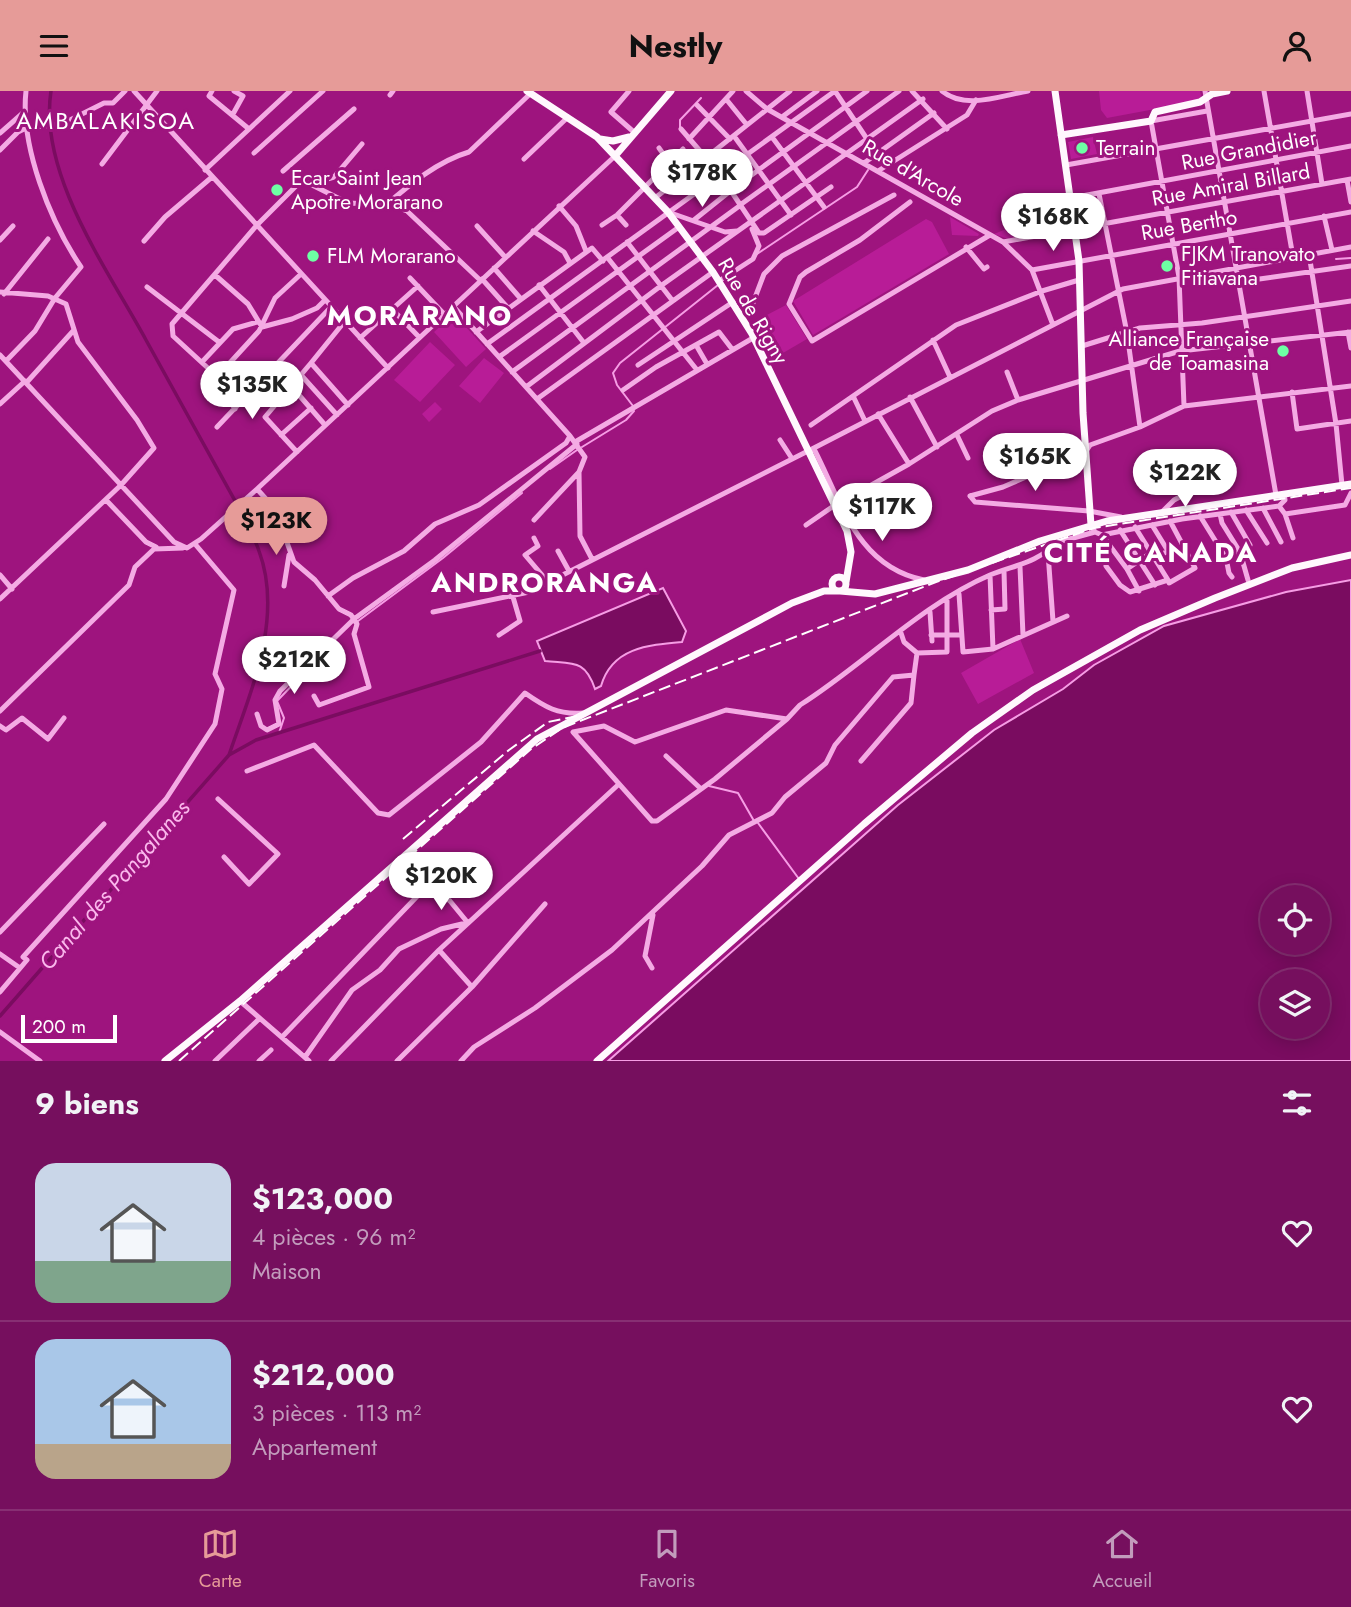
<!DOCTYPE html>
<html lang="fr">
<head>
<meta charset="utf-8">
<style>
  body { margin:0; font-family:Jost,sans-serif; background:#7b1864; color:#f1f3f6; height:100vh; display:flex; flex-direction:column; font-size:26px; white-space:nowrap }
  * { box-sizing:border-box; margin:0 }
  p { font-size:23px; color:#c29cbc }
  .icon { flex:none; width:38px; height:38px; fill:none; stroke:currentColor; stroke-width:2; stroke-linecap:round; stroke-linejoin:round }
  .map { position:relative; height:970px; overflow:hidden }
  .drawer { display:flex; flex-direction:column; background:#760f5e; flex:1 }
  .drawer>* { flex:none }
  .tools { position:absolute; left:1260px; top:794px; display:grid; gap:14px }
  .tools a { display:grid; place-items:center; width:70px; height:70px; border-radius:50%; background:#760f5e; box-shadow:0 4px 18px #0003,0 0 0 2px #872f73; font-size:35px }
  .scale { position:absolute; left:21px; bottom:18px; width:96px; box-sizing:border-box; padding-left:7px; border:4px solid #fff; border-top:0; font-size:19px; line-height:24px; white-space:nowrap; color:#fff; -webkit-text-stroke:5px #9e147e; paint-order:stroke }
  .price { position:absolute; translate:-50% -60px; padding:0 16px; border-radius:24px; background:#fff; color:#222; font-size:23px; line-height:46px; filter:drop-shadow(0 2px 4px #0008) }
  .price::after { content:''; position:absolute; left:50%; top:42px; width:21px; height:16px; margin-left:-10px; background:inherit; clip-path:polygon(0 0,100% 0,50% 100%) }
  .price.selected { background:#e69b98; color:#111 }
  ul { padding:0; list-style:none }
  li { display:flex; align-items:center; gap:21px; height:175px; padding:0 35px }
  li+li { border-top:2px solid #872f73 }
  li span { display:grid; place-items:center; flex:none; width:196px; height:140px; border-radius:21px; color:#555 }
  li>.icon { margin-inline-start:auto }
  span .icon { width:84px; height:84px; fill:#fffc; stroke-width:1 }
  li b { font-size:30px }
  h2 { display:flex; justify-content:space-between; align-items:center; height:84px; padding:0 35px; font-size:30px }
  header { display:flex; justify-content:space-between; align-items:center; height:91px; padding:0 35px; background:#e69b98; color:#111; font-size:32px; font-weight:700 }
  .tab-bar { display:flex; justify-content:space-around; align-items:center; height:98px; border-top:2px solid #872f73; background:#760f5e; font-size:19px; color:#c29cbc }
  .tab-bar a { display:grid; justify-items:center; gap:4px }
  .tab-bar .selected { color:#e69b98 }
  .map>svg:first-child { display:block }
</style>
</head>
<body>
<header><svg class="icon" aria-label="menu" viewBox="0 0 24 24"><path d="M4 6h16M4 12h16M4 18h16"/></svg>Nestly<svg class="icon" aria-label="person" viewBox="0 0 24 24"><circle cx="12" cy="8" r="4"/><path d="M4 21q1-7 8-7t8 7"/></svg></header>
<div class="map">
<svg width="1351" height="970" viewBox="0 0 1351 970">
  <rect width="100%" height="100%" fill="#9e147e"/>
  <path fill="#b81c97" d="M1099,0h101l1,5 -3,5 -91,17 -6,-8z
    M1093,46l4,17 -26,5 -3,-17z
    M1071,112l1,24 -64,12 -14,-5z
    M950,126l29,17 -1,2 -26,-1z
    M926,128l6,3 17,32 -136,81 -20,-34z
    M786,214l21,34 -24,14 -20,-36z
    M454,223l32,35 -20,18 -32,-35z
    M430,251l25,23 -35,37 -26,-22z
    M484,267l20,15 -24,30 -21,-17z
    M435,311l7,7 -13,13 -7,-8z
    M1020,548l14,34 -56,31 -17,-31z"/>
  <path fill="#7a0c60" stroke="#f69de5" stroke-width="2" fill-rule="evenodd" d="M1351,489v481h-743l290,-256 96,-75 69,-41 31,-24 70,-39 122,-34zM1272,807h46v45h-46zM1272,891h46v45h-46z
    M663,497l23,43 -4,11c-35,3 -70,6 -81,44l-6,3c-10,-30 -22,-25 -50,-28l-8,-20z"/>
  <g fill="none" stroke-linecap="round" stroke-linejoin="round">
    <path stroke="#f69de5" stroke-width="2" d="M680,38v-9l21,-22
      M757,163l100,-67 11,-17
      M1336,168l15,-1
      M633,315l-16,-21 -4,-12 7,-10 98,-78
      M582,356l44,-27 8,-9
      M550,378l27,-19
      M358,530l85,-63 79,-65
      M279,642l5,-15 -7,-17 54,-56
      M709,695l29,7 16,28
      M758,732l41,56"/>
    <path stroke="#7a0c60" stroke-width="3.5" d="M51,0c-13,83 57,179 95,249 33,59 65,118 98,177 5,11 11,22 15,34 25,67 -9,142 -30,204
      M0,925l229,-261 27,-15 284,-89"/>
    <path stroke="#f4abe4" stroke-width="5" d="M134,0l254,277
      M212,0l-3,5 40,33
      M629,0l-18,21 24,21
      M746,0l21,18 236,133 348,-63
      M835,0l50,75
      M912,0l35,38
      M942,0c23,19 58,5 86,0
      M1205,0l71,404
      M1264,0l29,166
      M1307,0l15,93
      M390,4l3,-4
      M726,8l21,26
      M697,14l33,34
      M233,23l10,-18 -9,-5
      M782,26l35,-26
      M681,38l38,44 40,60h5l67,-46
      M0,42l24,-21
      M734,45l57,79
      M772,46l52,70
      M689,48l44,-48
      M659,57l22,31
      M0,59l18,-18 8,-4 36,-4 42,-21h9l12,-12
      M254,62l69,-62
      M524,68l44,-42
      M864,72l70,-50
      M102,73l55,-73
      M1066,74l285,-51
      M205,79l85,-79
      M283,80l71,-62
      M878,80l89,-56 9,-15
      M720,83l115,-83
      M1347,89l4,22
      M311,93l23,-7 28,-33
      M731,99l136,-99
      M1099,103l28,139 13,94
      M655,107l135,-107
      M1071,107l280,-52
      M910,111l-50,38 -54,32 -6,5 -11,27 23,37 178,-106
      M386,114c23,-20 52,-44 83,-53l62,-59
      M740,114l159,-114
      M559,115l17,20 10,25
      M668,121l57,20 12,-1
      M617,124l9,10
      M1324,125l8,34
      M694,129l35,-28
      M602,134l15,-10 66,-66
      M477,135l28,31
      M533,140l31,21 6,11
      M0,149l13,-14
      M144,150l21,-24 47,-40
      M627,151l45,58
      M1003,151l29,28 21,55
      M966,156l18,22 3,-2
      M1309,163l27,170 6,61
      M607,166l90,113
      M494,177l27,31
      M1032,179l319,-58
      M215,184l33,29 14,23 30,-8 25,-11 8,-8
      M410,187l34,36
      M482,188l25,28
      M719,190l34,-22 6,-13 -7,-17
      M1238,191l113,-16
      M539,194l45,58
      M147,196l72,55
      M0,201l48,4 18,8 12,38 59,78 17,28 -33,37 -121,114
      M4,203l44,-55
      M753,212l11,-29 18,-18 112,-61
      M453,215l117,130 15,21 -6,15 1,64 12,23
      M392,218l27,28
      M476,241l116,-84 11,13
      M1348,241l3,16
      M360,247l58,-52
      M933,249l17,37
      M487,253l232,-168
      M696,254l11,19
      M1082,255l58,-18 62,-5 149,-22
      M0,264l174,187 13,6 14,-9 56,-50 358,-333
      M499,266l180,-130
      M6,270l29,-30 20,-33 26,-31c-31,-46 -61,-121 -55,-176
      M202,271l31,-33 24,-7
      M311,272l34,-42
      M638,274l95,-63
      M512,281l226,-165
      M1007,281l11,28
      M301,284l36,40
      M216,287l43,-47 16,-33 26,-24
      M27,291l47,-52
      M292,296l33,38
      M526,296l136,-102 261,-186
      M623,299l33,-23 63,-35 13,17
      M1292,301l5,37 54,-8
      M910,306l27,50
      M854,307l11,23
      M537,308l176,-127
      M0,313l25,-23
      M1184,315l-5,-129 -28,-156 56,-10
      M235,318l-25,-39 -37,-34 -1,-12 85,-99 42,-42h9l40,20 43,2 16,6 73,69
      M878,323l31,50
      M811,334l145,-100 86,-34 37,-11
      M217,336l114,-120
      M281,344l30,-27
      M957,344l11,23
      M780,349l11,17
      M575,351l178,-104
      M1061,356l6,12
      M812,358l311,-160 228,-42
      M810,359l5,1c27,53 43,116 109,129
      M297,361l-32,-35 46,-54 37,42
      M257,398l18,20 19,53 21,18 24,29 12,6 6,9 -3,10 15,53 -50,18 -5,-9
      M970,405l33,-9 83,-36 4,-6 50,-18 44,-21 167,-20
      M970,405l5,6 114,9 32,6
      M106,409l40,42 10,5
      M841,411l68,-38 83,-53 26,-11 162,-49 171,-19
      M1279,415l6,8 60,-9 6,-12
      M1263,417l18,34
      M1246,419l21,33
      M1162,421l12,-12 21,-11
      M1231,421l19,33 -10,7 8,28
      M1220,423l2,9 18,29 -14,6 3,15 3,4
      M1285,423l8,24
      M1200,425l26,42
      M534,429l45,-48
      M806,434l29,-20
      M1152,434l16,26 -13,7
      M1120,439l35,55
      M1095,441l7,3 80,-16 97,-13 6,-6 -1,-6
      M1102,444l25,34 25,-17
      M534,447l4,8 -13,9 23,27
      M558,460l11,20
      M1048,462l5,68
      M1106,475l14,19 10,7 38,-12 -33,-53
      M1020,476l3,68
      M1127,478l12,22
      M0,484l12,14
      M990,484l3,74
      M1168,489l1,3 26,-15 -25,-47
      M284,495l5,-31
      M959,503l4,58 30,-3 74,-33
      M328,505l25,-18 51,-27 31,-27 44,-19 87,-62 4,-7
      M991,519l14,-1 -1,-38
      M433,521l96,-20 279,-141
      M930,521l2,29
      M499,544l21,-14 -7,-24
      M931,544h29
      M917,562l30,-1v-51
      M0,620l129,-126 6,-18 19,-18 29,-1
      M257,623l4,12 6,4 12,-6 -4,-24 5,-9 74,-72 81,-59 142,-116
      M787,628l-72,60 -58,42h-5l-79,-89 31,-6 31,16 91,-32 61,9 13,-14c62,-39 122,-101 190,-130 24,-10 48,-12 65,-32l40,-11 -4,-7
      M0,635l6,4 16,-12 26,21 16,-21
      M666,665l34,32
      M861,670l50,-58 3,-28
      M247,680l67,-26 64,68 11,2 92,-73 44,-49c20,14 33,22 58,20
      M218,708l60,55 -29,30 -25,-27
      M399,768l51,42 18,22
      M0,841l104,-108
      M439,859l33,37
      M0,863l20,14
      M652,877l-7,-12 8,-41
      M0,901l27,-32 -4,-3 143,-158 49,-75 7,-35 -7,-15 19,-84 -39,-46
      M240,910l69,60
      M0,941l40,29
      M282,946l147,-153
      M305,966l47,-67 28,-20 19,-21 42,-20 25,-6
      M215,970l44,-42
      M259,970l12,-11
      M331,970l108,-111 180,-166
      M397,970l75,-74 73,-83
      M461,970l13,-14 61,-39 77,-58 90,-84 27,-31 43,-22 13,-16 41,-34 9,-18 58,-68 21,-2 3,-22 -13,-11 -3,-9"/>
    <path stroke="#fff8fd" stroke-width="7" d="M527,0l70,46 71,75 45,60 39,62 95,197 4,21 -5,30
      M1055,0l24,170 4,152 8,112
      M1061,44l90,-14 4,-9 45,-10 12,-8 15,-3
      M600,48l13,2 16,-4
      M615,65l56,-65
      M832 493a7 7 0 1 1 14 0a7 7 0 1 1-14 0Z
      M840,500l35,3 93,-24 72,-29 67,-20 244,-37
      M165,970l75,-60 297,-262 255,-136 32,-12h15
      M597,970l267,-237 108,-91 61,-43 107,-60 75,-32 77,-30 59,-13"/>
    <path stroke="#fff" stroke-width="2" stroke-dasharray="12 5" stroke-linecap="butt" d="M403,748l106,-89 39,-28 29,-6
      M179,970l352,-312 31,-21 374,-146 158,-54 257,-40"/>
  </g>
  <g fill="#6effa4" stroke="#9e147e" stroke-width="2.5">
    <circle cx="1082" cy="57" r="7"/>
    <circle cx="277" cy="99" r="7"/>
    <circle cx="313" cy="165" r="7"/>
    <circle cx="1167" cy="175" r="7"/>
    <circle cx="1283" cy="260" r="7"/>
  </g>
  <g text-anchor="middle" stroke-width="6" stroke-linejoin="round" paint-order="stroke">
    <g font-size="21" fill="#fff" stroke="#9e147e" text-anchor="start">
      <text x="1096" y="64">Terrain</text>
      <text x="291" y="94">Ecar Saint Jean<tspan x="291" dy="24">Apotre Morarano</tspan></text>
      <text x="1181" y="170">FJKM Tranovato<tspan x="1181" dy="24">Fitiavana</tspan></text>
      <text x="327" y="172">FLM Morarano</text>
      <text x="1269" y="255" text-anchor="end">Alliance Française<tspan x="1269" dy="24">de Toamasina</tspan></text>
    </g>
    <g font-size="21" fill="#fff" stroke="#9e147e">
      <text transform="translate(1249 59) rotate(-11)" y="7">Rue Grandidier</text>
      <text transform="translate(913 82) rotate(30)" y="7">Rue d'Arcole</text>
      <text transform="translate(1231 94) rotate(-10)" y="7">Rue Amiral Billard</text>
      <text transform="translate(1189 134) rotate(-10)" y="7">Rue Bertho</text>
      <text transform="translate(753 220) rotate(60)" y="7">Rue de Rigny</text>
    </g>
    <g font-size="23" font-style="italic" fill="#fab8ec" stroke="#9e147e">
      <text transform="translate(114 794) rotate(-49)" y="8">Canal des Pangalanes</text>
    </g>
    <g font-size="24" letter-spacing="2" fill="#fff" stroke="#9e147e">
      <text x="106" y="38">AMBALAKISOA</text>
    </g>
    <g font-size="28" font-weight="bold" letter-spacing="2" fill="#fff" stroke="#9e147e">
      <text x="420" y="234">MORARANO</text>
      <text x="1151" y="471">CITÉ CANADA</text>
      <text x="545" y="501">ANDRORANGA</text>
    </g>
  </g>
</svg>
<div class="tools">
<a><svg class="icon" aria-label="locate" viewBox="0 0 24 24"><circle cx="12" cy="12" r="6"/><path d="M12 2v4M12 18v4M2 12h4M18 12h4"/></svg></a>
<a><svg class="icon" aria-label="layers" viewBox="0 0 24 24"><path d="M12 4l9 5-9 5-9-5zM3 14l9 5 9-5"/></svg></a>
</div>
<div class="scale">200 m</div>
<b class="price" style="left:702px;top:118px">$178K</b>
<b class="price" style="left:1053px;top:162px">$168K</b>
<b class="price" style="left:252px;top:330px">$135K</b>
<b class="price" style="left:1035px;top:402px">$165K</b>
<b class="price" style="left:1185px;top:418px">$122K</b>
<b class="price" style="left:882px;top:452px">$117K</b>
<b class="price selected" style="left:276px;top:466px">$123K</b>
<b class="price" style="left:294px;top:605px">$212K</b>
<b class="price" style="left:441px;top:821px">$120K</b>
</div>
<section class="drawer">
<h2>9 biens<svg class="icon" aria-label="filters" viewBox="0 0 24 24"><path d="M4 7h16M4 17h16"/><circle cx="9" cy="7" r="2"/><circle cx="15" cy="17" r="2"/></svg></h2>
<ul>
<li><span style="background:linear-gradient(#c9d6e8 70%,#7fa58c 0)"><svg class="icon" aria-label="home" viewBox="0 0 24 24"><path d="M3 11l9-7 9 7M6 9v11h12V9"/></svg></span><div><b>$123,000</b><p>4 pièces · 96 m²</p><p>Maison</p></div><svg class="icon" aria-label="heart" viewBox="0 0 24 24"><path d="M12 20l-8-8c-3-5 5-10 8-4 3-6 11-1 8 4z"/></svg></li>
<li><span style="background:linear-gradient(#a9c7e8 75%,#b9a48a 0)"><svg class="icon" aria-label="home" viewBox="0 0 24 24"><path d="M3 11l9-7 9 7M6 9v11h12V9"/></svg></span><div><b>$212,000</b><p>3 pièces · 113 m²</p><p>Appartement</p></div><svg class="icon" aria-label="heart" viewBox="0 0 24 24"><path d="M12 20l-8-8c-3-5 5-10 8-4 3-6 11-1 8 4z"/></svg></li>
</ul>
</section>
<nav class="tab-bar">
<a class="selected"><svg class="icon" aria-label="map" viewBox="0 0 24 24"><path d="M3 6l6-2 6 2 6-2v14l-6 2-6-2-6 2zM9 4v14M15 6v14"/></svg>Carte</a>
<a><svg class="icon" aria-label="saved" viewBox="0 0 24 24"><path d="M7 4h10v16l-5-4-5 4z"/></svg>Favoris</a>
<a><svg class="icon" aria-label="home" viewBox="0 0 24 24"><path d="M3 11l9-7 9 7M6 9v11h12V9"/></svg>Accueil</a>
</nav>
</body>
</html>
